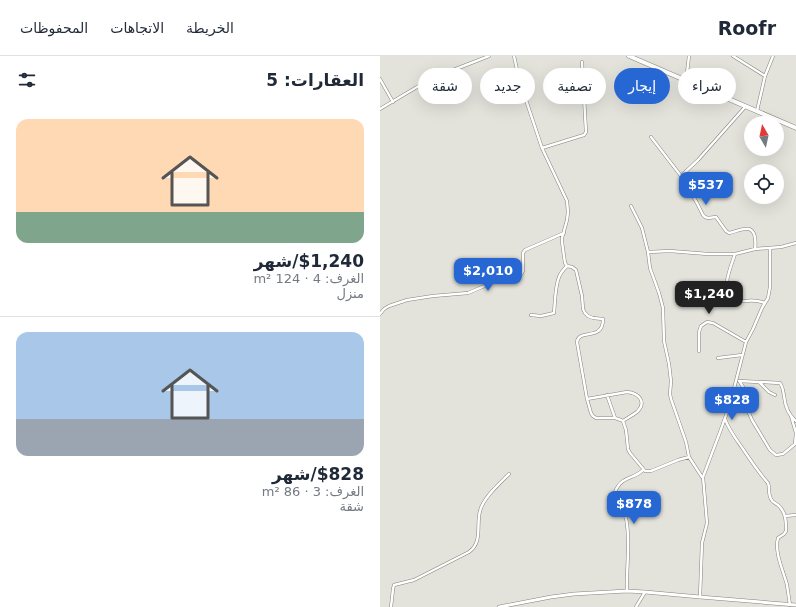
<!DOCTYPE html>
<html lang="ar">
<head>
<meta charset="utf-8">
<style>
  body { margin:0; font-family:"DejaVu Sans","Noto Naskh Arabic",sans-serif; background:#f6f6f7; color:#1f2937; direction:rtl; height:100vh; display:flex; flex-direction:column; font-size:15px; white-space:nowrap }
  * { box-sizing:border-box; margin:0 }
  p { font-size:13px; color:#747a83 }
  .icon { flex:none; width:22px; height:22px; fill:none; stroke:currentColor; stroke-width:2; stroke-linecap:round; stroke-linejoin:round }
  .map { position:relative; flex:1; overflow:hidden; direction:ltr }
  .details { display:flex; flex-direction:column; background:#fff; width:380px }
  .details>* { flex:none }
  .top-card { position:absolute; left:12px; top:12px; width:344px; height:36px; direction:rtl; display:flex; gap:8px }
  .needle { width:26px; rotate:351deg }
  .controls { position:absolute; left:364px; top:60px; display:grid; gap:8px }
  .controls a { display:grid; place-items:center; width:40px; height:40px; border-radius:50%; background:#fff; box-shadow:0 4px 16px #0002; font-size:20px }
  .price { position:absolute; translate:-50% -34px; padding:0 9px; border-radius:8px; background:#2767d4; color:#fff; font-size:13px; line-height:26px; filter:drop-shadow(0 1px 2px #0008) }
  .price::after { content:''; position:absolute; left:50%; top:24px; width:12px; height:9px; margin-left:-6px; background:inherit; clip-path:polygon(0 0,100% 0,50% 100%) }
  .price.current { background:#222; color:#fff }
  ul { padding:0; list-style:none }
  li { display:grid; align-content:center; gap:8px; height:212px; padding:0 16px }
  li+li { border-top:1px solid #e0e1e3 }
  li span { display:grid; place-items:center; height:124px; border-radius:12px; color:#555 }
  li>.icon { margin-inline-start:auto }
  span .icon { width:72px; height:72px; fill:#fffc; stroke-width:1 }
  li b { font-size:17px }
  h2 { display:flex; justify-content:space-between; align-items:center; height:48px; padding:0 16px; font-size:17px }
  .chip { padding:0 14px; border-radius:18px; background:#fff; box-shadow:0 4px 16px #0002; font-size:14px; line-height:36px }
  .chip.current { background:#2767d4; color:#fff }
  header { display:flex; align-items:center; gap:24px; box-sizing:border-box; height:56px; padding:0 20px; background:#fff; border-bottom:1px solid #e0e1e3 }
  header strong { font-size:19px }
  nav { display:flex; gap:22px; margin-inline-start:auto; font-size:14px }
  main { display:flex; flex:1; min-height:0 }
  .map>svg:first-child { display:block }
</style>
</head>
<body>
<header>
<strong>Roofr</strong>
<nav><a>الخريطة</a><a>الاتجاهات</a><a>المحفوظات</a></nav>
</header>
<main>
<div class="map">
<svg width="416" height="551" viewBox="0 0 416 551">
  <rect width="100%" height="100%" fill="#e3e3dc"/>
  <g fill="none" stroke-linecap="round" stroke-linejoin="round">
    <defs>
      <path id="minor" d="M134,0l5,23 23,69 25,53 1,11 -1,8 -5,18v4l3,21 2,3 5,1 4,3 6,26 1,13 2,4 3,3 5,2 10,1c0,23 -24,9 -26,23l10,57 4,14 2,3 3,2h19l6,2 2,1 3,9 2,19 2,4 15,18h6l27,-11 11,-3
        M353,0l32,20
        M0,23l13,23
        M306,25l3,-25
        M0,53l37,-22 31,-15 41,-16
        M377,55l8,-35 8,-20
        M271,81l30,39 16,27 6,12 2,2 3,1 8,-1 10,14 3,2c6,-1 11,-4 16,-4 11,-2 11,13 10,20
        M162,92l42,-13 2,-3 -4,-70
        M301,120l17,-16 47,-53
        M251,150l11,22 6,24 2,16 9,25 4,15 1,33 5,23 2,17 -1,13 1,5 15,43 3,15 13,20
        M268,196l22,-1 38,3h27l20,-5 26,-2 15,-4
        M355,198c-3,9 -17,43 -2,47 4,1 9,0 13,0 6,-1 13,0 19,2
        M0,258l4,-5 5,-3 18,-6 26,-4 35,-3 33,-14 18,-2 3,-4 1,-2v-18l2,-3 39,-17
        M151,259l10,1 13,-3c1,-11 1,-26 5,-36 2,-5 5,-8 8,-11
        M319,295v-19l2,-6 6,-4 6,1 33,19
        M338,302l24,-3
        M359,325l41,2c3,4 3,8 4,13 1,9 4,19 12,25
        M360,326l3,5 3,19 6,14 18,30 6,5 7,-1 12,-10 1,-11 -5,-17
        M380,327l9,9 6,3
        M227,339l8,23
        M207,343l40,-7c12,1 20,10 10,20 -4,3 -10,6 -14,9
        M345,363c4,11 11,20 18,30 8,12 16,24 25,34 2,5 0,11 3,16 1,3 4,4 7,6 8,7 8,16 8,26l-2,3 -6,4c-4,15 6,34 9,47 1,7 2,13 3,20
        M405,460l11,-1
        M247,535c-1,-23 4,-50 -1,-73 -1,-3 -3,-5 -5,-8 -3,-6 -4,-12 -6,-18 7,-17 18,-12 28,-22
        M320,541l2,-54 5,-20 -4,-46 17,-45 10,-28 16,-62 7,-13 9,-21 6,-10 2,-11v-39
        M11,551l2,-18 1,-4 20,-5 55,-28c14,-10 7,-27 11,-41 3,-13 20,-28 29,-37
        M256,551l9,-15"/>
      <path id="tertiary" d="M119,551l52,-10 23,-3 53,-3 18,1 55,5 96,8"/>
      <path id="primary" d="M249,0l167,72"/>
    </defs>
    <use href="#minor" stroke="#83837d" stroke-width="3.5"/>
    <use href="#tertiary" stroke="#83837d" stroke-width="4"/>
    <use href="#primary" stroke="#83837d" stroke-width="5"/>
    <use href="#minor" stroke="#fff" stroke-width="2.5"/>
    <use href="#tertiary" stroke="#fff" stroke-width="3"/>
    <use href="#primary" stroke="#fff" stroke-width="4"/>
  </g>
</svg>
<div class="controls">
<a><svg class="needle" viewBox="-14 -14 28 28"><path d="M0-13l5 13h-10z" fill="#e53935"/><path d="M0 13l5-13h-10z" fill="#747a83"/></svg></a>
<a><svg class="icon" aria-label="locate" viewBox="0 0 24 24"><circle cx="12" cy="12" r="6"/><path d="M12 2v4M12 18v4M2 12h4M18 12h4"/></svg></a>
</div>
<b class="price" style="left:326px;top:150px">$537</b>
<b class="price" style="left:108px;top:236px">$2,010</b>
<b class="price current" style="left:329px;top:259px">$1,240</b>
<b class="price" style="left:352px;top:365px">$828</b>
<b class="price" style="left:254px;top:469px">$878</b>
<div class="top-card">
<a class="chip">شراء</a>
<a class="chip current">إيجار</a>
<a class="chip">تصفية</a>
<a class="chip">جديد</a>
<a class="chip">شقة</a>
</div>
</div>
<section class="details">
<h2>العقارات: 5<svg class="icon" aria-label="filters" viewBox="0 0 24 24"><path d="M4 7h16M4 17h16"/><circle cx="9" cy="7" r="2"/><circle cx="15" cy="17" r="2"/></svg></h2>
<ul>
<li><span style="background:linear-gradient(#ffd9b3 75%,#7fa58c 0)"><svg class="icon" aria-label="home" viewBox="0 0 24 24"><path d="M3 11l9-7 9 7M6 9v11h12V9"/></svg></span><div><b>$1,240/شهر</b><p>الغرف: 4 · 124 m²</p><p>منزل</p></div></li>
<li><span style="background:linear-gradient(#a9c7e8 70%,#9aa5b1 0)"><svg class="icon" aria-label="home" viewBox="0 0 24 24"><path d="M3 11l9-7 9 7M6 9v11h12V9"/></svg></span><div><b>$828/شهر</b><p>الغرف: 3 · 86 m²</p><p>شقة</p></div></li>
</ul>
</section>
</main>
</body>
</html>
